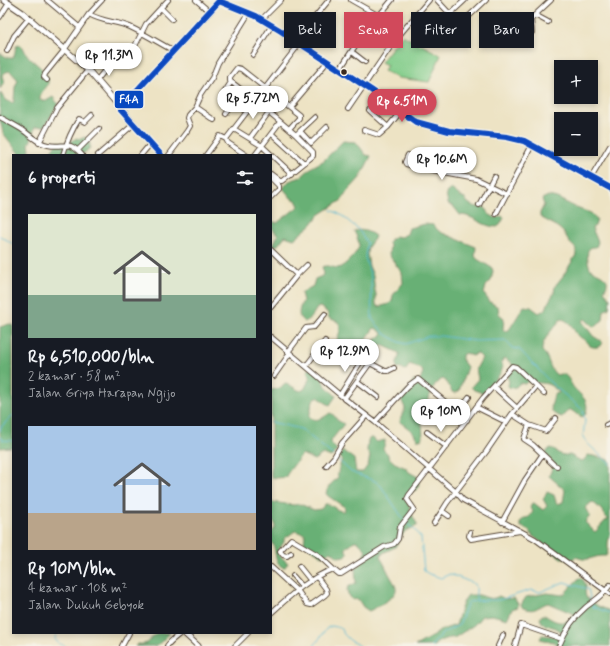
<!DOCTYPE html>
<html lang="id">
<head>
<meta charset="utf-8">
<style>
  body { margin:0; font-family:Mynerve,sans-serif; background:#242831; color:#f1f3f6; height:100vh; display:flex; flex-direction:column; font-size:15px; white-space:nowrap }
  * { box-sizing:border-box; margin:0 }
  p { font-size:13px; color:#9ea1a6 }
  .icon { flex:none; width:22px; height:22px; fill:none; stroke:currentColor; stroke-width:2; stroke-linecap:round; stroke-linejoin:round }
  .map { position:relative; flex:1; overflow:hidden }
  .drawer { position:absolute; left:12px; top:154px; width:260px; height:480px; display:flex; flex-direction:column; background:#171b24; border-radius:0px; box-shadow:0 2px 6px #0003 }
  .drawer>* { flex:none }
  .top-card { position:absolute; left:284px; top:12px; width:266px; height:36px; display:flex; gap:8px }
  .controls { position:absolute; left:554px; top:60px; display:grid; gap:8px }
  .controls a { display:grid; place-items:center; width:44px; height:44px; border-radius:0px; background:#171b24; box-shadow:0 2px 6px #0003; font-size:20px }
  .price { position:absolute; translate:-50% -34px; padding:0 9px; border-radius:14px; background:#fff; color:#222; font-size:13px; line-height:26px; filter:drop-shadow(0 1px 2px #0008) }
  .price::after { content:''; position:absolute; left:50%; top:24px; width:12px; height:9px; margin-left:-6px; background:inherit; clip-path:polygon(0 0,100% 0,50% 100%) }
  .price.on { background:#d1495b; color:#fff }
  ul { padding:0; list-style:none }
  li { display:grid; align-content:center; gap:8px; height:212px; padding:0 16px }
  li span { display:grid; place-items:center; height:124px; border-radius:0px; color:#555 }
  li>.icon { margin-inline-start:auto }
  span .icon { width:72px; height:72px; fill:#fffc; stroke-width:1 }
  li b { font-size:17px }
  h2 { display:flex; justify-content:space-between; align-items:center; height:48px; padding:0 16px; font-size:17px }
  .tag { padding:0 14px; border-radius:0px; background:#171b24; box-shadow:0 2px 6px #0003; font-size:14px; line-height:36px }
  .tag.on { background:#d1495b; color:#fff }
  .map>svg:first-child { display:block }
</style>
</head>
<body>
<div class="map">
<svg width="610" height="646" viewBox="0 0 610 646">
  <rect width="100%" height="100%" fill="#f7f3e8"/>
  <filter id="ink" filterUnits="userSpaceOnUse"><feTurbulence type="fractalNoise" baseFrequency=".025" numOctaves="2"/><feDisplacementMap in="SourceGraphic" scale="8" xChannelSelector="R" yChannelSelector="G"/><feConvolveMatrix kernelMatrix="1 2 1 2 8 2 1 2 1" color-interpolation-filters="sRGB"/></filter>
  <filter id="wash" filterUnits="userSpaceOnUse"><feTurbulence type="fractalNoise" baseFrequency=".012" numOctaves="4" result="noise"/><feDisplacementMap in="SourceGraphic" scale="16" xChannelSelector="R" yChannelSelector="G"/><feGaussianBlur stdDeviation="0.9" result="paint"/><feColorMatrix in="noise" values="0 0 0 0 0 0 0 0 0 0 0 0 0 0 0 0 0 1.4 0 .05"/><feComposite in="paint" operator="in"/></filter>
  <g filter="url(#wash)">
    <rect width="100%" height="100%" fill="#ede3c4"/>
    <path fill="#81cc89" stroke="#5e7b54" d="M402,35l39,20 -12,27 -31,-4 -14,-7 3,-6 -6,-3z"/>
    <path fill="#68b075" stroke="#526d4a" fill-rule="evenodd" d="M18,44l5,3c5,15 22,19 25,32 2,10 -9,11 -8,20l6,2 7,-4 5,7 -13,22 -10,1 -4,13 -2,4 1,6 -4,5h-6l-17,-22 -3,-14v-27l5,8 8,3 1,-3 1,-13 3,-7 -8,-9 -4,1 -4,3 2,8 -4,6v-36l8,5h5c3,-5 1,-10 5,-14z
      M85,137l5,7v4l-7,6 -38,1 5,-3 8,-11c7,3 13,2 18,-3l4,1z
      M343,141l13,1 10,13 5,1 -11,22 -13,14 -5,8 -23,15 -8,10 -17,14 -9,-3 -7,9 -4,1 -1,-1 5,-10 -7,-8v-6l6,2 22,-17 -3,-6 -5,-2 -8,-10 6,-7 12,-4 11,-10 11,-6z
      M451,189l9,7 5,2 2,4 4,3 6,2h8c2,7 5,8 11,11l6,-2 2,2 -4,7 -3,2c-15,0 -23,-12 -37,-12l-6,-8 -6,-3 -2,-11z
      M548,196l9,2 22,11 12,4 6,7 -2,6 -3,2 6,14 -2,5c-2,0 -5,0 -7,2 -3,2 -1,18 2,20 4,4 10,4 15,10 3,4 -1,9 -2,12l6,7 -1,10 -5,3 -1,9 -9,7 -9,-8 -3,2 11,15 8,5 2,2c-4,5 -8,5 -13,3 -2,-5 -6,-6 -10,-9 -7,-5 -9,-17 -19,-18 -7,9 -20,21 -19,32 8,6 6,18 15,24 11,-5 12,8 18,14 9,9 14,12 11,25l-4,3 -13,-8 -7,8c-16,-4 -10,-11 -8,-23l5,-1 -1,-2c-3,-2 -7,-6 -11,-7 -7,-2 -13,0 -19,-3l-3,3 -5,-1 -4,4 -6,1 -2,-2 1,-5 -2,-4 6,-8 -1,-5 -7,-6h-1l-3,5 2,4c-3,10 -13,19 -20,26l-9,-3 -3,-3 7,-8 -2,-10 6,-11 -5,-5 -5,3 -7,-3 -3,2v5l5,7 -8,24 -3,2 -4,-1c-3,-5 -4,-10 -9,-13 -9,2 -13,15 -15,24l-6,-2 -3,4 -2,7 4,5c0,8 4,16 0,23l-4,-1 -4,-7 -13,-10c0,-5 4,-9 5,-14l-5,-11 9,-7 4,-9 7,-1 3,-8 -1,-2 -12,-6 -4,6 -9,-2c-2,-5 3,-10 2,-15l-17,-8 -9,4 -3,-1 2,-6 10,-7 -1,-3 -6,-4 -2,1 -5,8 -8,7 -8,-2 -3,1v9l-3,5c-24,-4 1,-24 -8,-35 -3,-2 -6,-2 -9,-4l-2,-6 -7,-5 -3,1 -5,8 -7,6c-9,-4 -6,-14 -2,-21l-2,-8 12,-7 2,-7 7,-3 2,-3 -2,-6c7,-3 10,1 16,1 6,-1 20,-16 21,-22 0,-5 -3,-11 -5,-15 7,-2 15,0 21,5l-1,3 -6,8 -1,6 2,13 4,9 2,15 1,4v10l2,3 11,-3 3,-3 1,-6 10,-12 -1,-10 -13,-18 1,-10 -2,-3 7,-6 6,1 6,-3 2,-6 16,-4 8,1 7,7 36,15 -1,9 2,3 15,9 1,3 -2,10 -5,5 -2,8 6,8 8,5 1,7 5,4 -1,12 3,1 3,-1 15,-24 7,1 8,6 7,-4 3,-8 5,-8 1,-7 8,-10 13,-21c1,-8 -3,-8 -7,-13 -2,-2 -2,-6 -5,-9 -6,-7 -15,-11 -24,-16v-4l4,-8 -2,-6z
      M9,324l4,1v122l-13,1v-121z
      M311,366l11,11 2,7 12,12 -6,9 -4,-2 -8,-6 -3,1c-5,5 -3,12 -6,18 6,7 14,2 21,-3 4,1 5,4 7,7l7,4 -14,18 7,8 -6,7 -8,-3 -9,6 -12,-6 -15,20v3l-10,1 -6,-1v-87l9,-2 4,-4 2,-1c7,2 15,14 20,3 2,-3 2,-6 4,-9l-3,-5z
      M370,438h3l4,4 8,-2v4l-2,5 5,5v3l7,6 11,5 3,4 9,5 1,10 -3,3c-6,1 -10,3 -11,9l5,8v4l7,13v2l-12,5 -10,16 -12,6 -3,4c4,6 6,11 9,17 2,4 6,9 7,14 2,9 -21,20 -27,23l-6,-4 -5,-8 -5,1 -4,-3 -2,-7 1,-3 8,-4c0,-5 -1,-10 -1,-15 9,-4 7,-10 11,-18l-9,-9h-3l-8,7v3l2,2 -2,3 -8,1 -7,-6 -9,5 -18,-12 1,-10 -10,-3 -11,8v3l-6,9 2,5 8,7 -4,5c-11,-5 -7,-14 -11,-24l-2,-1v-10l4,-5v-5l-4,-4v-17l23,3 6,-1 14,6 7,-1 4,-5c7,-1 11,8 19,7l1,-3 -2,-2 -15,-10 -2,-2c2,-11 10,-13 12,-17 0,-1 -1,-2 0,-3 0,-4 2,-9 4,-14l-3,-4 4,-5 11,8 2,13h7l5,-7 2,-9 -3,-5 1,-11z
      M551,448l10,7h9l11,6 3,-1 4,-5 16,3 6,3v76c-4,5 0,12 -4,19 -14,-1 -16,7 -30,1l-5,3 -10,-2 -27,-21 -6,-7 -8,-4v-3l4,-5c5,0 7,-2 9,-7l-3,-3 2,-5h2l9,7 4,-4 -4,-7 4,-7 7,3 2,7 2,2 5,-2 2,-12 -16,-14 5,-12 -9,-10 4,-5zM592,502c5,3 13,11 15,17l-12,13 -10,-10 5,-6 -5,-8z
      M579,578h3l4,7 -1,7 1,5 12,9 12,5v35h-51l-5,-4 -14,-3 2,-4 18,2 2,-5 -6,-4 -13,-4 -3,-5 2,-4c4,0 5,2 9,4 9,5 16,4 23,-3v-2l-26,-11c-11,3 -12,10 -25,5l-2,-3 5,-8 21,-4 15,2 3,-2z
      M468,595c4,0 7,0 11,0 8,2 12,6 20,1l6,3 9,-1 4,6v3l-6,2 -5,10 -15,-4 -10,1 -8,9 -20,13c-6,-1 -17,3 -20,8h-19l18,-10 8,-6 15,-5c3,-9 6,-24 12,-30z
      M158,633h12l-13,13h-22l3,-2c11,2 12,-7 20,-11z"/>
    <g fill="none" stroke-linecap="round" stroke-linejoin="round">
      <path stroke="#56b8d4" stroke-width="1" d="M331,210l10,5 17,14 9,14 -2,14 6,20 1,42 12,14 15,9 7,2 23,-8h12l35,5 29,-1 7,8 7,1 34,36 30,25 2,10 -2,17 5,7 22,20
        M0,236l13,8
        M271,422l30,7 33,27
        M0,431l1,-4 12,-12
        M0,437l3,3 10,1
        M336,458l15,14 24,9 6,5 23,34
        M406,522c2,4 6,5 9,8 3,3 2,5 6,7l3,34 5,3 12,4 9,-4 25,10c3,5 -1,11 2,17
        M592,604l1,3 17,6
        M56,633l-1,6 3,4 7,3
        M314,646l13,-18 5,-2 8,2c5,9 11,14 20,18
        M431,646l12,-13 16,-8 9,-23 18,-2h13l32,-10 9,2 24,-10 24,7 3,12"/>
    </g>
  </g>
  <g filter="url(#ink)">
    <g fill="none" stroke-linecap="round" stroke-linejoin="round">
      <defs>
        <path id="minor" d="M47,0l32,27
          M196,0l14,12
          M351,0l28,16
          M437,0l13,14 15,-14
          M161,8l11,11
          M89,14l13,-14
          M450,14l6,4 10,1 20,-19
          M0,17l9,-14
          M262,19l19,-19
          M548,22l-13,-7 16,-15
          M532,32l-1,-12 4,-5
          M296,40l33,-40
          M7,51l7,-15 15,-18
          M352,52l13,10
          M253,55l19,-30
          M129,58l17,-34 22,-24
          M340,69l19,-29 33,-40
          M47,80l-3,-3 1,-3 17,-21 27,-39c13,8 27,7 41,13 15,7 29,16 44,24
          M97,80l13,-16
          M222,96l9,-14
          M195,107l19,13
          M289,107l39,-46
          M348,109l47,-69 34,-40
          M370,111l18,16
          M226,114l17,-22
          M0,117c8,5 17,9 24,14 8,6 14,12 24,14 16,4 19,-7 34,10
          M234,129l28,17 30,28
          M289,129l10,-11v-3l-58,-46 -4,-1 -7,9v4l26,20 40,34 4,-4 11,12 16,-16
          M364,130l15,5 9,-8 13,-16
          M300,131l15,-14
          M272,134l32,29
          M250,138l19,-26
          M226,139l74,-96
          M39,143l18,-35 31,-38
          M78,150l21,-21
          M63,155c4,-14 8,-24 16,-36l6,3 7,-7
          M98,155l36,-31
          M141,155l10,-12
          M169,155l18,-24 3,-5 -3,-8 1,-3 7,-8 6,-13 11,-16 6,-15 31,-50
          M206,155l14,-19 6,3 2,4 18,12
          M255,155l25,-33
          M408,155l-3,7 1,2 27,7 43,8 31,15
          M271,174l9,7h2l31,-25v-4l-17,-17
          M271,178l8,8v3l-8,8
          M591,178l19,-32
          M479,205l15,-29
          M496,214l36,-69
          M271,250l26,25 -26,32
          M297,275l10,-10
          M271,337l69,58 35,27 81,70 7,8 72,39 75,55
          M288,352l18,-24 8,-1 11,-13
          M356,354l14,9
          M306,366l19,-25
          M274,376l16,-23
          M357,381l21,16
          M536,386l8,8
          M494,387l23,21
          M340,395l23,-37
          M344,399l26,-36 15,8h3l6,-3
          M476,407l30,15
          M458,412l11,-15
          M512,414l17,11 -5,14 9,6 21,20 3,1
          M375,422l33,-36 10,-7 49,41
          M529,425l17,6 10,-13
          M606,425l4,-2
          M427,432l20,15
          M326,466l8,-9 8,-14 24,-27
          M502,522l23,-42 17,-25
          M434,523l8,-12
          M470,532l-1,4 2,3 49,-8
          M291,553l-4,3 -4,-1 -3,-4 11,-12 27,16 15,14
          M299,566l12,15
          M271,567l26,24
          M293,576l9,10
          M297,590l10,14 4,1 14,-10 2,-2 -1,-4 -9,-12
          M271,613c19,-17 38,-35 62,-44l6,5h2l43,-27 10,-3 4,-5 2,-12 14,-18 -7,-10 2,-4 20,-26 54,-71 29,-32 4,1 20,19 -24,28 -26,38 -39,51 -5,8 7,5
          M122,646l7,-13
          M167,646c3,-5 9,-9 14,-13
          M235,646l13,-13
          M498,646l5,-11
          M515,646l6,-21 41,14
          M559,646c6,-15 15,-29 27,-39 9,-7 18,-12 24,-22"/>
        <path id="major" d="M4,0l19,13 65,57 73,85
          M219,1l37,15 25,15 90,59 45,32 33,9 58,6 17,4 86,47
          M120,109l90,-97 10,-12
          M184,633l14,13"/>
      </defs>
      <use href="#minor" stroke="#564637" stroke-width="6"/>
      <use href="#major" stroke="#564637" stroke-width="7"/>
      <use href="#minor" stroke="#fff" stroke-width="4"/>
      <use href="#major" stroke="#fff" stroke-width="5"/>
      <defs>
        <path id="bus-1" d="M219,1l37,15 25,15 90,59 45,32 33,9 58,6 17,4 86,47
          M161,155l-41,-46 100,-109"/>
      </defs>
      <use href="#bus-1" stroke="#f7f3e8" stroke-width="9"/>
      <use href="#bus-1" stroke="#0849c0" stroke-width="6"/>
    </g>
  </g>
  <circle fill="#3b2a1e" stroke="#f7f3e8" stroke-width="1.5" cx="344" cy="72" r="3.5"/>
  <rect stroke="#f7f3e8" stroke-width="1.5" x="114" y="90" width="30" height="19" rx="4" fill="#0849c0"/>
  <g font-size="11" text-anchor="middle" font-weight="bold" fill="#fff">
    <text x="129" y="103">F4A</text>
  </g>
</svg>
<div class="controls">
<a>+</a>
<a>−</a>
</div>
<b class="price" style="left:109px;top:77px">Rp 11.3M</b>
<b class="price" style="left:253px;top:120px">Rp 5.72M</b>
<b class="price on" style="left:402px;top:123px">Rp 6.51M</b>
<b class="price" style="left:442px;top:181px">Rp 10.6M</b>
<b class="price" style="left:345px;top:373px">Rp 12.9M</b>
<b class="price" style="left:441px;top:433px">Rp 10M</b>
<div class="top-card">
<a class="tag">Beli</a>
<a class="tag on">Sewa</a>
<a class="tag">Filter</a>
<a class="tag">Baru</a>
</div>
<section class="drawer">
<h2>6 properti<svg class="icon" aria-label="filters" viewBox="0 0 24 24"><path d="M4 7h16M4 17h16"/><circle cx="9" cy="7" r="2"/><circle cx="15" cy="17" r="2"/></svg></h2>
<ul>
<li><span style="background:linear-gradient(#dfe7d0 65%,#7fa58c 0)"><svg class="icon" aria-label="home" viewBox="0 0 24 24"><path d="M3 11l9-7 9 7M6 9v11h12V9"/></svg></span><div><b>Rp 6,510,000/bln</b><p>2 kamar · 58 m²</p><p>Jalan Griya Harapan Ngijo</p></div></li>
<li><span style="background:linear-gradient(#a9c7e8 70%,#b9a48a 0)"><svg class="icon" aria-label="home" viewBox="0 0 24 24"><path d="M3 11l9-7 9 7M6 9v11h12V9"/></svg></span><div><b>Rp 10M/bln</b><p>4 kamar · 108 m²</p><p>Jalan Dukuh Gebyok</p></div></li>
</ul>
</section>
</div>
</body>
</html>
